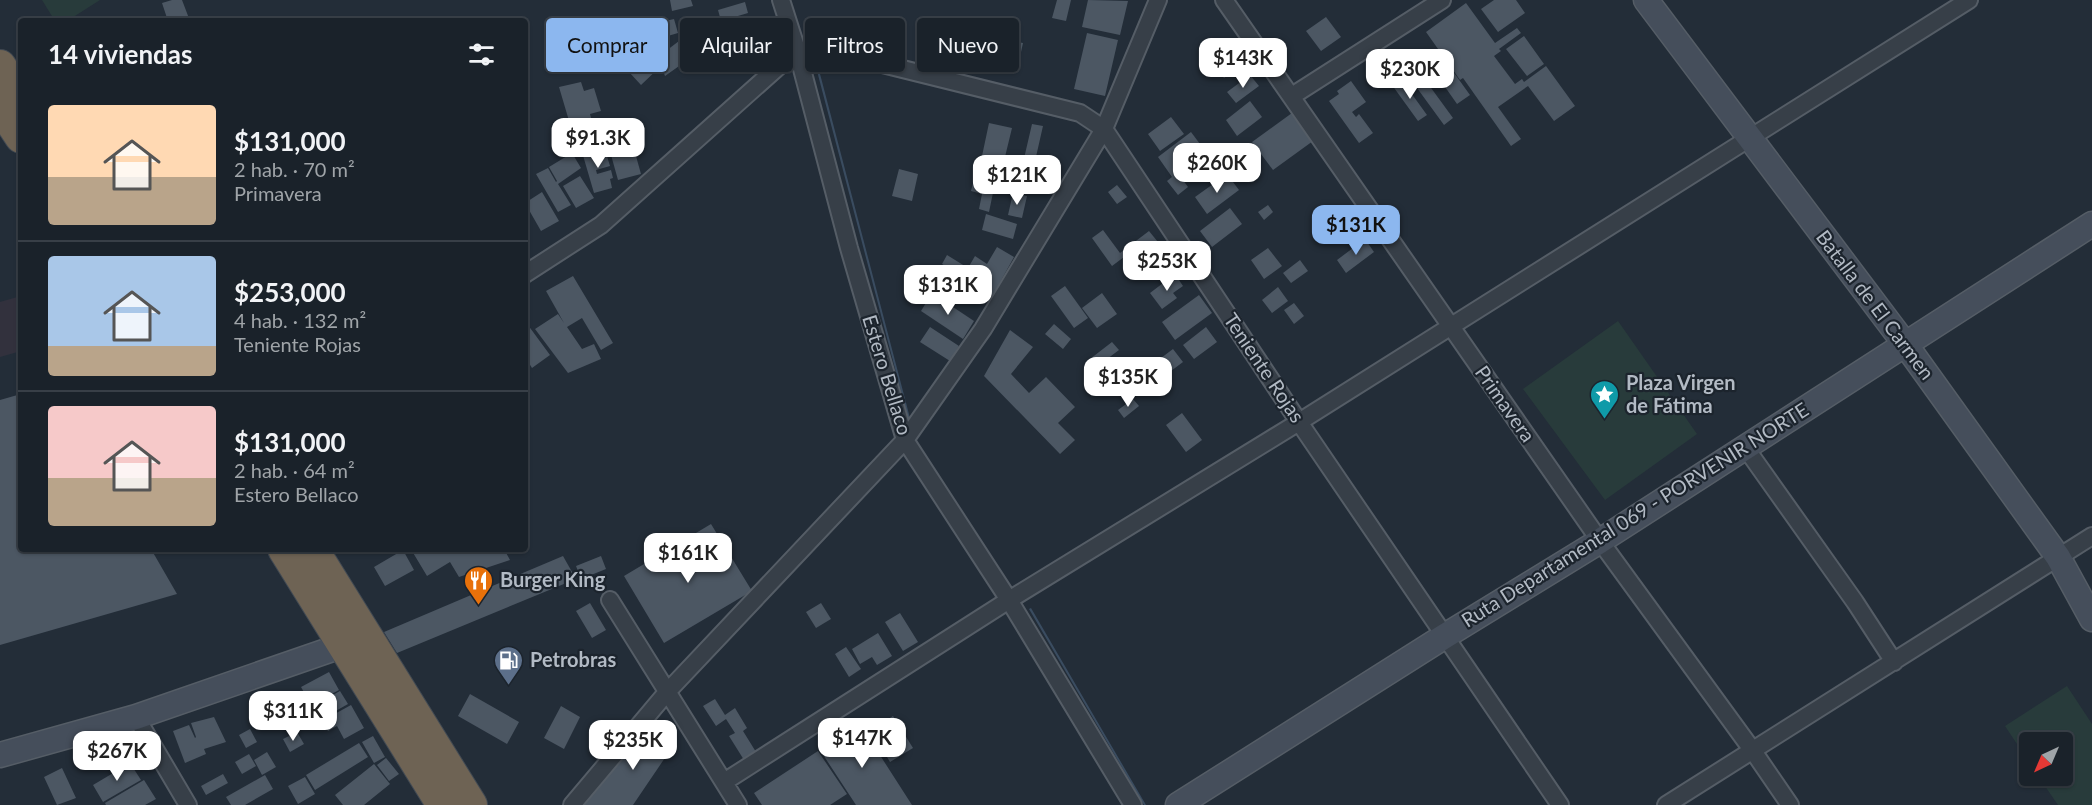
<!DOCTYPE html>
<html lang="es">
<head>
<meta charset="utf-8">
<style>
  body { margin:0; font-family:Lato,sans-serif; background:#232a32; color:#f1f3f6; height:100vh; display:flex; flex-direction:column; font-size:22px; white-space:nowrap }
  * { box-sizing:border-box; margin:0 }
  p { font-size:20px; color:#9fa4a8 }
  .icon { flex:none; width:33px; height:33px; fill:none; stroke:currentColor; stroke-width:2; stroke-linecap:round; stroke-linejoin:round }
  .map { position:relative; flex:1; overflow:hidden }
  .panel { position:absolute; left:18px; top:18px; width:510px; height:534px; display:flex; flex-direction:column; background:#1a222a; border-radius:6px; box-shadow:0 2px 4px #0004,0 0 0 2px #383f47 }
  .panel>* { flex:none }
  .top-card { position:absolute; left:546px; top:18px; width:570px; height:54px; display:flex; gap:12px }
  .needle { width:39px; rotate:224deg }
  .fabs { position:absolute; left:2019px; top:732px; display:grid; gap:12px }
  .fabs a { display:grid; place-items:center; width:54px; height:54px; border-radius:6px; background:#1a222a; box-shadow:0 2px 4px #0004,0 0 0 2px #383f47; font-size:30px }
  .price { position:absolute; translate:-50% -51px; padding:0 14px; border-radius:12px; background:#fff; color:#222; font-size:20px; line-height:39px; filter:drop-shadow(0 2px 3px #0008) }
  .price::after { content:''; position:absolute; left:50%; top:36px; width:18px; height:14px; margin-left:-9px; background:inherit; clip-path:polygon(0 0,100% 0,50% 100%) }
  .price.active { background:#8cb7ef; color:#111 }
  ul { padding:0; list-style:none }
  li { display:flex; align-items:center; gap:18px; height:150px; padding:0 30px }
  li+li { border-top:2px solid #383f47 }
  li span { display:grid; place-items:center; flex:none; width:168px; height:120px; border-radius:6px; color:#555 }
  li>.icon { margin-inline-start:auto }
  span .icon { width:72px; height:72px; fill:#fffc; stroke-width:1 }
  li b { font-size:26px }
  h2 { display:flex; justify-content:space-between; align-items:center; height:72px; padding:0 30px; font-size:26px }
  .tag { padding:0 21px; border-radius:6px; background:#1a222a; box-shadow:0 2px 4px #0004,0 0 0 2px #383f47; font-size:21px; line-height:54px }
  .tag.active { background:#8cb7ef; color:#111 }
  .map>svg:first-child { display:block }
</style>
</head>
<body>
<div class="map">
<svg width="2092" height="805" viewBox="0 0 2092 805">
  <rect width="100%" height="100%" fill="#232d38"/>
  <path fill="#32313d" d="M21,296v55l-21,6v-55z"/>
  <path fill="#283b3b" d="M42,0h58l-33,21h-12z
    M1618,321l79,113 -92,66 -82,-111z
    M2067,686l25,38v81h-34l-20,-29h24v-34h-32l-1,20 -24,-36z"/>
  <path fill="#3a4c60" d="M819,70l91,348h-2l-91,-347z
    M1031,608l115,197h-2l-115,-196z"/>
  <path fill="#4c5763" d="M172,0h10l8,21h-22l-6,-18z
    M670,0h21l2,6 -21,5z
    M1057,0h14l-5,21 -14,-3z
    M1088,0l40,1 -8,34 -38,-8z
    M1494,0h22l9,13 -27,19 -17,-23z
    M745,2l3,11 -27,8 -3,-11z
    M1466,3l29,40 22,-15 4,5 -22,16 2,2 -7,5 21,28 7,-5 2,3 22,-16 29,40 -21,15 -26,-35 -30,21 23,32 -10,7 -48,-68 -3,2 -34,-48z
    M1326,17l15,20 -20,14 -15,-20z
    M674,19l4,14 -17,5 -4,-15z
    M654,24l6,26 -14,4 -7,-26z
    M704,32l8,32 -19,5 -8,-33z
    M1087,33l31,7 -13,56 -31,-7z
    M990,36l9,2 -3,13 -9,-2z
    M1524,36l20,28 -17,12 -21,-27z
    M1007,40l16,3 -2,9h-2l-5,22 -21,-4 3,-15 7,2z
    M679,41l10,18 -24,17 -7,-19z
    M1244,43l18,24 -11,8 -8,-11 -19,14 -10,-13z
    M1439,52l31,43 -13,9 -21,-30 -10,7 27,37 -9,7 -27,-37 -3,2 -9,-13z
    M649,53l12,13 -20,19 -12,-13z
    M1250,75l9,11 -23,17 -9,-11z
    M1401,79l26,36 -9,6 -26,-36z
    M1351,81l15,21 -14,10 4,5 3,-3 14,19 -14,10 -30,-42 10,-7 -2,-3z
    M581,82l3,9 10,-3 7,23 -11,3 3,11 -21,6 -13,-44z
    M1250,101l12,16 -25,19 -11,-16z
    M1292,113l21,28 -40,29 -21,-28z
    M1171,117l13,17 -24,17 -12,-17z
    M989,123l23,5 -8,33 -22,-5z
    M1032,124l11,2 -15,66 -28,-6 4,-16 12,3 -1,6 4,1z
    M629,131l12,43 -23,6 -12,-43z
    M1191,132l15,20 -28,21 10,14 -10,8 -11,-14 5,-4 -14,-20z
    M604,146l6,20 -14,4 1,4 14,-4 2,8 -3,1 2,9 -18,5 -12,-41z
    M572,153l9,15 -23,16 13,21 -13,7 -22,-38 12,-6 8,14 1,-1 -8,-14z
    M899,169l19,5 -6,27 -20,-5z
    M1227,174l12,16 -32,24 -12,-17z
    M580,176l14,22 -18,10 -13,-22z
    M973,183l21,5 -5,24 -10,-3 3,-15 -11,-3z
    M1117,185l10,12 -10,7 -9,-12z
    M542,192l17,29 -18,10 -16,-28z
    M1013,193l14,3 -5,22 -14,-3z
    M1268,205l5,7 -9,8 -6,-8z
    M1230,208l12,16 -30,23 -12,-16z
    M1347,212l10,14 -21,15 -10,-13z
    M986,214l31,10 -4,15 -31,-9z
    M1103,230l17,23 29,-22 13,16 -29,22 -9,-12 -12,9 -20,-28z
    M1365,239l9,13 -28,21 -9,-13z
    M997,247l17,10 -21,38 -51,-31 5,-9 21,13 7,-12 12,8z
    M1268,248l14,18 -18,13 -13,-19z
    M1300,260l8,11 -17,12 -8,-10z
    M946,272l22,12 -11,18 -21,-13z
    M1175,274l8,12 -10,7 4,5 -15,11 -12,-16z
    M573,276l40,67 -12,7 -19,-32 -15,9 15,22 12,-5 7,15 -33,14 -33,-44 23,-15 6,9 -18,-32z
    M1065,286l23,32 -14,10 -23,-32z
    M1278,287l10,14 -16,12 -10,-13z
    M932,293l42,28 -11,18 -42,-28z
    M1102,293l15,21 -20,14 -15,-20z
    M1199,295l13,18 -37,27 -13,-18z
    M1294,303l10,13 -10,8 -10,-14z
    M525,321l25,34 -18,13 -5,-8 -2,2z
    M1054,324l17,15 -8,10 -18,-15z
    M930,327l29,19 -9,15 -30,-19z
    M1206,327l11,15 -23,17 -11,-14z
    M1010,330l23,17 -22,27 18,19 17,-16 29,30 -17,16 17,17 -15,14 -76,-78z
    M1112,342l7,8 -12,9 10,12 -12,9 -15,-21z
    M1173,349l10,13 -28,21 -10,-13z
    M21,394v155h130l26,45 -177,51v-245z
    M1133,399l6,7 -15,12 -6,-8z
    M1182,413l20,27 -16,12 -20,-27z
    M711,524l41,67 -88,52 -40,-67z
    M415,549h89l6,11 -51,17 -9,-15 -23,14 -15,-25z
    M403,550l11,20 -29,16 -11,-19z
    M563,556l13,23 -179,74 -13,-21z
    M601,556l5,13 -25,10 -5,-13z
    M590,603l16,27 -14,8 -16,-27z
    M821,603l10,16 -15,9 -10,-16z
    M900,613l18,29 -15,9 -18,-29z
    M878,633l14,23 -15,9 -5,-8 -12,7 -8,-15z
    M846,647l15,22 -12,8 -14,-23z
    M329,672l10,18 -28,15 -10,-18z
    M340,691l8,13 -37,21 -7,-14z
    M470,694l49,28 -12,22 -49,-28z
    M715,699l10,16 10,-7 12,20 -4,3 13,21 -12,8 -15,-24 6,-3 -9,-14 -10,7 -13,-20z
    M351,705l13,23 -20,11 -7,-13 -9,5 -6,-10z
    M561,706l19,11 -16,32 -20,-11z
    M893,716l20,32 -23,14 -19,-32z
    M214,717l12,25 -22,7 2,5 -21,9 -12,-32 16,-6 6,13 1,-1 -5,-14z
    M858,721l54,84h-56l-38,-58z
    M652,725l23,18 -42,62h-51z
    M250,729l7,13 -11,6 -7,-13z
    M297,732l7,12 -14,8 -7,-13z
    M373,736l12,21 -11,6 -12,-21z
    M359,743l9,14 -53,33 -9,-15z
    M92,748l5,14 -18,6 -5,-14z
    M818,751l29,43 -17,11h-68l-8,-12z
    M267,752l9,15 -14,8 -8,-15z
    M249,754l7,12 -14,8 -7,-12z
    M386,758l13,16 -10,7 -12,-16z
    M130,763l11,17 -38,22 -10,-17z
    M374,764l16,20 -26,21h-21l-8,-10z
    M62,768l14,30 -19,7 -13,-28z
    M223,774l5,9 -22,12 -5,-9z
    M265,775l8,14 -28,16h-14l-5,-8z
    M305,777l10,17 -17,10 -10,-18z
    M144,780l12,19 -11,6h-39l-1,-2z"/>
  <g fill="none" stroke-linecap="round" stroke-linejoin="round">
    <defs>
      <path id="street" d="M781,0l16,50 52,198 56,192 104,160 124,205
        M1224,0l376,541 153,210 37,54
        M1292,96l150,-96
        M525,274l76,-49 196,-175 37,2 246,61 24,16 195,293 261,383
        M1745,447l110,155 39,60
        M610,600l128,205
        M136,717l52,88
        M724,782l285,-182 290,-178 670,-422
        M572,805l96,-114 237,-251 78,-111 121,-200 54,-129
        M1666,805l426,-269"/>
      <path id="secondary" d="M1646,0l259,344 153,213 34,62
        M0,755l136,-38 208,-72 11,-9
        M1178,805l267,-169 155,-95 492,-317"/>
      <path id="highway" d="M0,66l21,32
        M0,105l21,32
        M284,549l159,256
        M312,549l159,256"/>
    </defs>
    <use href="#street" stroke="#555d66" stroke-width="20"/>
    <use href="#secondary" stroke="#555d66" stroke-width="27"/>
    <use href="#highway" stroke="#424a53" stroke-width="34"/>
    <use href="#street" stroke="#373f48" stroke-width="16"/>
    <use href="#secondary" stroke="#454e5b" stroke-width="24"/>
    <use href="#highway" stroke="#6e6354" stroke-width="32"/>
  </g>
  <defs>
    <symbol id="sight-pin" viewBox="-11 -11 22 30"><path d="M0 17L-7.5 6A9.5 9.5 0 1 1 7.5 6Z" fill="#0f9aa8" stroke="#1c242d"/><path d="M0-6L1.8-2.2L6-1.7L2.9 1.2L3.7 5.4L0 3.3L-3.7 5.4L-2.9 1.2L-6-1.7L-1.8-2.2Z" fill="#fff"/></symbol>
    <symbol id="restaurant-pin" viewBox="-11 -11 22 30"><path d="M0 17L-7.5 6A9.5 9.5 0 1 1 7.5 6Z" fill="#e8710a" stroke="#1c242d"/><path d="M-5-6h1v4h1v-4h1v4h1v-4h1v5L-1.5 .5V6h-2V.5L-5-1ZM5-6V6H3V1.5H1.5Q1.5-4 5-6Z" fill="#fff"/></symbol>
    <symbol id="fuel-pin" viewBox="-11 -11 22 30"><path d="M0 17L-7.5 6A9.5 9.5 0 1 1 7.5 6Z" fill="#5c6f8a" stroke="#1c242d"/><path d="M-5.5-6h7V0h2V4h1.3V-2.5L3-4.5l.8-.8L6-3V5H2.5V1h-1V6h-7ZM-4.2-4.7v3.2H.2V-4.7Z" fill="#fff"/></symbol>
  </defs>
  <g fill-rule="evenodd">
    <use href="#sight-pin" x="1588" y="378" width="33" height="45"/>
    <use href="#restaurant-pin" x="462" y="564" width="33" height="45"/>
    <use href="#fuel-pin" x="492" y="644" width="33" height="45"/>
  </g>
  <g text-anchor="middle" stroke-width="4.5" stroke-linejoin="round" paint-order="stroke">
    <g font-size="20" fill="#b2bac4" stroke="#1c242d">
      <text transform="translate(1875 305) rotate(53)" y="7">Batalla de El Carmen</text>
      <text transform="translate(1264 368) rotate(56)" y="7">Teniente Rojas</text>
      <text transform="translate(887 375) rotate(73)" y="7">Estero Bellaco</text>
      <text transform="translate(1505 404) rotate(55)" y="7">Primavera</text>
      <text transform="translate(1635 515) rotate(-32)" y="7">Ruta Departamental 069 - PORVENIR NORTE</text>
    </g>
    <g font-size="20" font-weight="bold" fill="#b2bac4" stroke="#1c242d" text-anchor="start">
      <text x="1626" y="390">Plaza Virgen<tspan x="1626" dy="23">de Fátima</tspan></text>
      <text x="500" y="587">Burger King</text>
      <text x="530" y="667">Petrobras</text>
    </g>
  </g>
</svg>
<div class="fabs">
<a><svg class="needle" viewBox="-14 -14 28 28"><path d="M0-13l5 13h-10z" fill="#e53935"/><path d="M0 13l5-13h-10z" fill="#9fa4a8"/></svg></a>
</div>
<b class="price" style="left:1243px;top:89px">$143K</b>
<b class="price" style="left:1410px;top:100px">$230K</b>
<b class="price" style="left:598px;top:169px">$91.3K</b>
<b class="price" style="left:1217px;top:194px">$260K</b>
<b class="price" style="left:1017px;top:206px">$121K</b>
<b class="price active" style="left:1356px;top:256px">$131K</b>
<b class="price" style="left:1167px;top:292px">$253K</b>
<b class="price" style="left:948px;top:316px">$131K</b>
<b class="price" style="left:1128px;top:408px">$135K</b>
<b class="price" style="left:688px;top:584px">$161K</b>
<b class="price" style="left:293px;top:742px">$311K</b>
<b class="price" style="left:862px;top:769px">$147K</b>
<b class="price" style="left:633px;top:771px">$235K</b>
<b class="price" style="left:117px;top:782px">$267K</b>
<div class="top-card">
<a class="tag active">Comprar</a>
<a class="tag">Alquilar</a>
<a class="tag">Filtros</a>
<a class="tag">Nuevo</a>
</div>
<section class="panel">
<h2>14 viviendas<svg class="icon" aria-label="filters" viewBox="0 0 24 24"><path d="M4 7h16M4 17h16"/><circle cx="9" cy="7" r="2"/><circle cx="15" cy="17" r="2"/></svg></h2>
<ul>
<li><span style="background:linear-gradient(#ffd9b3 60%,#b9a48a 0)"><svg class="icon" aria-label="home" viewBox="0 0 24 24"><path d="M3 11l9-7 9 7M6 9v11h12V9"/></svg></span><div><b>$131,000</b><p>2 hab. · 70 m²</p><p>Primavera</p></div></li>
<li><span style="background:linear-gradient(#a9c7e8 75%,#b9a48a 0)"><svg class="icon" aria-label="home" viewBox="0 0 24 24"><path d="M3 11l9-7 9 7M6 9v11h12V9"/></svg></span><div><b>$253,000</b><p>4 hab. · 132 m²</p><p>Teniente Rojas</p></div></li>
<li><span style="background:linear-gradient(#f6c9c9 60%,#b9a48a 0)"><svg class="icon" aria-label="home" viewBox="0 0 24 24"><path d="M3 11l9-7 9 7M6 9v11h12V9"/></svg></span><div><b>$131,000</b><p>2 hab. · 64 m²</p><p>Estero Bellaco</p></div></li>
</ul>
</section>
</div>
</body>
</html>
